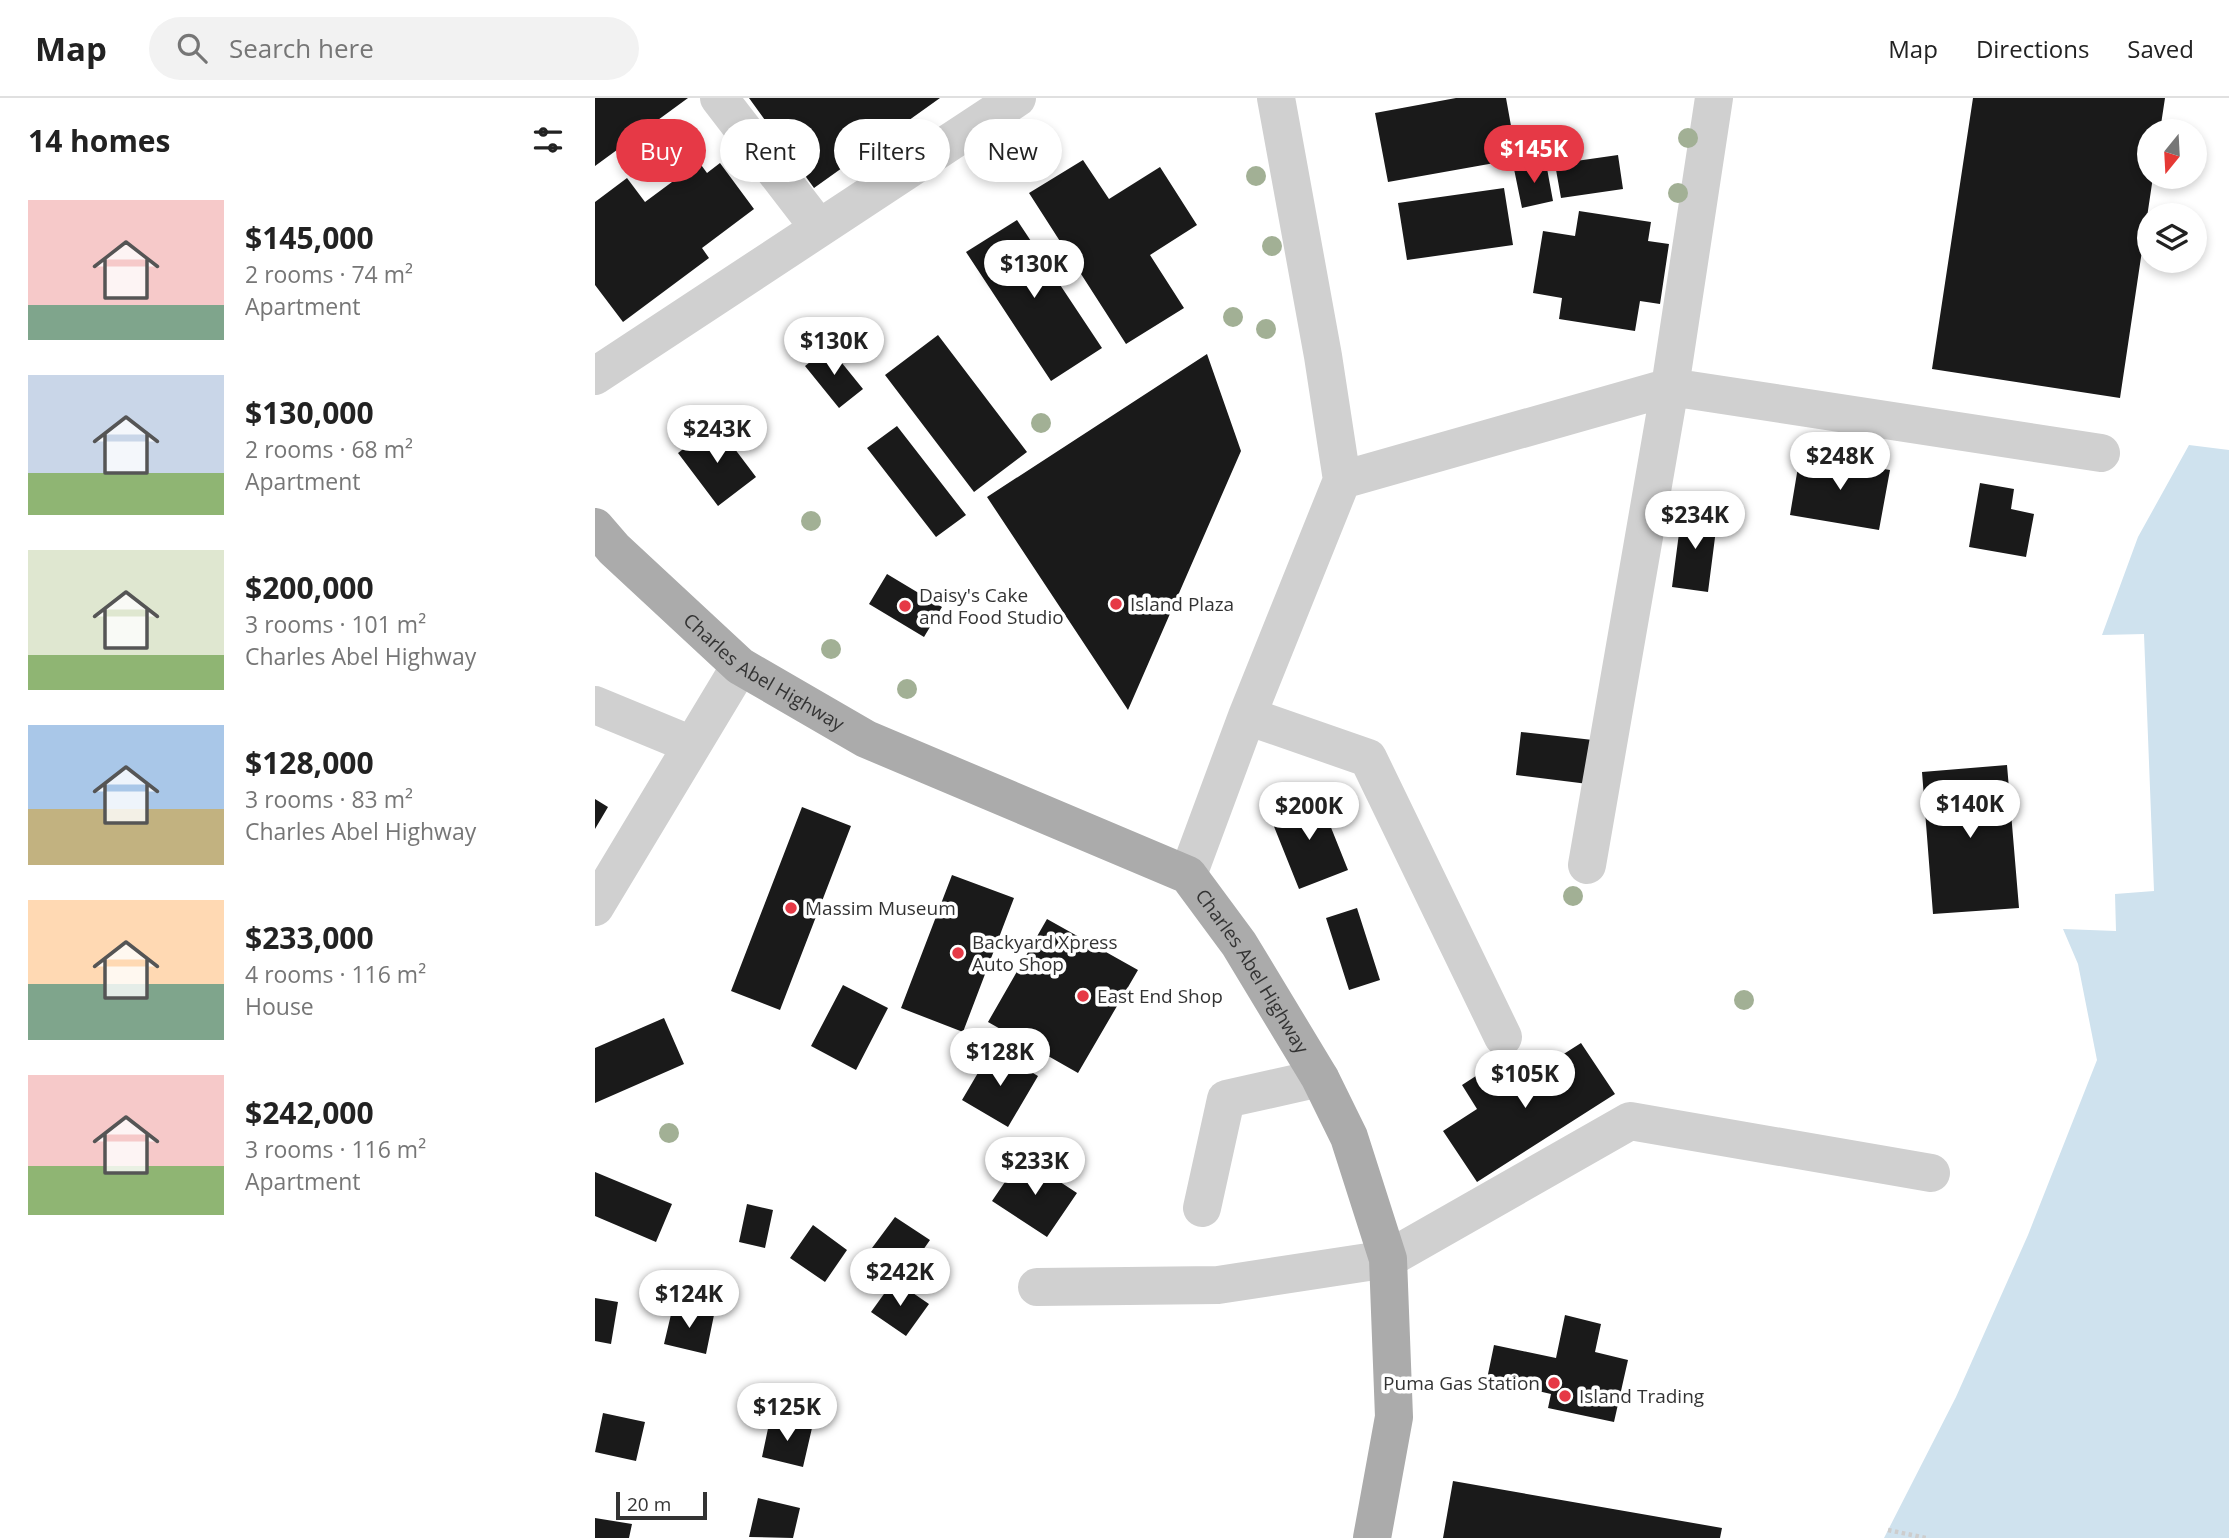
<!DOCTYPE html>
<html lang="en">
<head>
<meta charset="utf-8">
<style>
  body { margin:0; font-family:"Open Sans",sans-serif; background:#f2f2f2; color:#222; height:100vh; display:flex; flex-direction:column; font-size:26px; white-space:nowrap }
  * { box-sizing:border-box; margin:0 }
  p { font-size:23px; color:#767676 }
  .icon { flex:none; width:38px; height:38px; fill:none; stroke:currentColor; stroke-width:2; stroke-linecap:round; stroke-linejoin:round }
  .map { position:relative; flex:1; overflow:hidden }
  .drawer { display:flex; flex-direction:column; background:#fff; width:595px }
  .drawer>* { flex:none }
  .guide { position:absolute; left:21px; top:21px; width:665px; height:63px; display:flex; gap:14px }
  .needle { width:46px; rotate:198deg }
  .controls { position:absolute; left:1542px; top:21px; display:grid; gap:14px }
  .controls a { display:grid; place-items:center; width:70px; height:70px; border-radius:50%; background:#fff; box-shadow:0 4px 10px #0003; font-size:35px }
  .scale { position:absolute; left:21px; bottom:18px; width:91px; box-sizing:border-box; padding-left:7px; border:4px solid #333; border-top:0; font-size:19px; line-height:24px; white-space:nowrap; color:#333; -webkit-text-stroke:5px #fff; paint-order:stroke }
  .price { position:absolute; translate:-50% -60px; padding:0 16px; border-radius:24px; background:#fff; color:#222; font-size:23px; line-height:46px; filter:drop-shadow(0 2px 4px #0008) }
  .price::after { content:''; position:absolute; left:50%; top:42px; width:21px; height:16px; margin-left:-10px; background:inherit; clip-path:polygon(0 0,100% 0,50% 100%) }
  .price.on { background:#e63946; color:#fff }
  ul { padding:0; list-style:none }
  li { display:flex; align-items:center; gap:21px; height:175px; padding:0 28px }
  li span { display:grid; place-items:center; flex:none; width:196px; height:140px; border-radius:0px; color:#555 }
  li>.icon { margin-inline-start:auto }
  span .icon { width:84px; height:84px; fill:#fffc; stroke-width:1 }
  li b { font-size:30px }
  h2 { display:flex; justify-content:space-between; align-items:center; height:84px; padding:0 28px; font-size:30px }
  .pill { padding:0 24px; border-radius:32px; background:#fff; box-shadow:0 4px 10px #0003; font-size:24px; line-height:63px }
  .pill.on { background:#e63946; color:#fff }
  header { display:flex; align-items:center; gap:42px; box-sizing:border-box; height:98px; padding:0 35px; background:#fff; border-bottom:2px solid #e0e0e0 }
  header strong { font-size:33px }
  nav { display:flex; gap:38px; margin-inline-start:auto; font-size:24px }
  .search { width:490px; height:63px; background:#f2f2f2; display:flex; align-items:center; gap:18px; box-sizing:border-box; padding:0 24px; border-radius:38px; color:#767676; font-size:26px }
  main { display:flex; flex:1; min-height:0 }
  .map>svg:first-child { display:block }
</style>
</head>
<body>
<header>
<strong>Map</strong>
<div class="search"><svg class="icon" aria-label="search" viewBox="0 0 24 24"><circle cx="10" cy="10" r="6"/><path d="M15 15l6 6"/></svg>Search here</div>
<nav><a>Map</a><a>Directions</a><a>Saved</a></nav>
</header>
<main>
<section class="drawer">
<h2>14 homes<svg class="icon" aria-label="filters" viewBox="0 0 24 24"><path d="M4 7h16M4 17h16"/><circle cx="9" cy="7" r="2"/><circle cx="15" cy="17" r="2"/></svg></h2>
<ul>
<li><span style="background:linear-gradient(#f6c9c9 75%,#7fa58c 0)"><svg class="icon" aria-label="home" viewBox="0 0 24 24"><path d="M3 11l9-7 9 7M6 9v11h12V9"/></svg></span><div><b>$145,000</b><p>2 rooms · 74 m²</p><p>Apartment</p></div></li>
<li><span style="background:linear-gradient(#c9d6e8 70%,#8fb573 0)"><svg class="icon" aria-label="home" viewBox="0 0 24 24"><path d="M3 11l9-7 9 7M6 9v11h12V9"/></svg></span><div><b>$130,000</b><p>2 rooms · 68 m²</p><p>Apartment</p></div></li>
<li><span style="background:linear-gradient(#dfe7d0 75%,#8fb573 0)"><svg class="icon" aria-label="home" viewBox="0 0 24 24"><path d="M3 11l9-7 9 7M6 9v11h12V9"/></svg></span><div><b>$200,000</b><p>3 rooms · 101 m²</p><p>Charles Abel Highway</p></div></li>
<li><span style="background:linear-gradient(#a9c7e8 60%,#c2b280 0)"><svg class="icon" aria-label="home" viewBox="0 0 24 24"><path d="M3 11l9-7 9 7M6 9v11h12V9"/></svg></span><div><b>$128,000</b><p>3 rooms · 83 m²</p><p>Charles Abel Highway</p></div></li>
<li><span style="background:linear-gradient(#ffd9b3 60%,#7fa58c 0)"><svg class="icon" aria-label="home" viewBox="0 0 24 24"><path d="M3 11l9-7 9 7M6 9v11h12V9"/></svg></span><div><b>$233,000</b><p>4 rooms · 116 m²</p><p>House</p></div></li>
<li><span style="background:linear-gradient(#f6c9c9 65%,#8fb573 0)"><svg class="icon" aria-label="home" viewBox="0 0 24 24"><path d="M3 11l9-7 9 7M6 9v11h12V9"/></svg></span><div><b>$242,000</b><p>3 rooms · 116 m²</p><p>Apartment</p></div></li>
</ul>
</section>
<div class="map">
<svg width="1634" height="1440" viewBox="0 0 1634 1440">
  <rect width="100%" height="100%" fill="#fff"/>
  <path fill="#cfe2ee" d="M1594,347l40,5v1088h-345l72,-141 72,-162 69,-175 -19,-96 -15,-35 53,2 -1,-37 39,-3 -10,-257 -42,1 36,-98z"/>
  <path fill="#1a1a1a" d="M0,0h93l-93,68z
    M154,0h191l-126,90z
    M861,0h50l11,61 -129,23 -13,-69z
    M1378,0h192l-5,33h-11v46h4l-33,221 -188,-29z
    M1023,57l5,34 -62,9 -6,-34z
    M488,62l26,39 51,-32 37,58 -47,30 34,53 -58,36 -97,-151z
    M104,64l8,11 13,-10 34,46 -52,39 7,10 -86,64 -28,-37v-83l32,-24 18,24z
    M951,65l7,38 -31,7 -8,-39z
    M909,90l9,57 -106,15 -9,-57z
    M984,113l72,11 -3,19 21,3 -9,60 -20,-3 -5,30 -76,-12 3,-21 -29,-5 10,-62 32,5z
    M422,122l85,128 -51,33 -85,-129z
    M343,237l89,117 -53,40 -89,-117z
    M234,249l34,42 -24,19 -34,-42z
    M612,256l34,97 -113,259 -141,-213z
    M121,326l40,53 -38,29 -40,-53z
    M302,328l69,89 -30,22 -69,-89z
    M1205,357l90,15 -11,60 -89,-15z
    M1385,385l34,6 -3,20 23,5 -8,43 -57,-10z
    M1087,412l36,4 -10,78 -36,-5z
    M292,476l55,33 -18,30 -55,-33z
    M926,634l72,8 -5,44 -72,-9z
    M1412,667l12,143 -86,6 -11,-142z
    M723,697l30,75 -49,19 -30,-75z
    M0,701l13,8 -13,22z
    M207,709l49,19 -71,184 -49,-19z
    M357,777l62,23 -51,134 -62,-24z
    M762,810l23,72 -31,10 -23,-72z
    M452,821l91,51 -60,103 -90,-51z
    M248,887l45,23 -32,62 -45,-24z
    M69,920l20,46 -89,39v-55z
    M986,945l34,51 -138,88 -34,-51 34,-22 -15,-24 34,-22 16,24z
    M397,951l46,27 -30,51 -46,-27z
    M427,1059l55,36 -30,44 -55,-36z
    M0,1074l77,32 -16,38 -61,-26z
    M152,1106l26,6 -8,38 -26,-6z
    M300,1119l35,23 -23,33 -35,-25z
    M218,1127l34,25 -22,32 -35,-24z
    M299,1182l35,24 -23,32 -35,-24z
    M0,1200l23,4 -7,42 -16,-3z
    M78,1208l41,9 -8,39 -42,-10z
    M970,1217l36,9 -6,28 33,8 -14,62 -66,-14 3,-14 -64,-15 7,-34 62,13z
    M8,1315l42,9 -9,39 -41,-9z
    M175,1321l42,9 -9,39 -41,-10z
    M858,1383l269,47 -2,10h-277z
    M163,1400l42,10 -7,30 -44,-1z
    M0,1420l37,6 -3,14h-34z"/>
  <g fill="none" stroke-linecap="round" stroke-linejoin="round">
    <path stroke="#cdcdcd" stroke-width="4.5" stroke-dasharray="3.5 3.5" stroke-linecap="butt" d="M1293,1432l38,8"/>
    <path stroke="#d0d0d0" stroke-width="38" d="M124,0l100,130
      M0,278l422,-278
      M747,382l328,-93 44,-289
      M0,607l97,40
      M652,618l121,42 135,279
      M992,767l83,-478 431,66
      M593,777l59,-159 95,-236 -19,-124 -47,-258
      M0,809l145,-241
      M607,1110l24,-109 94,-21
      M442,1189l181,-2 170,-26 242,-138 301,52"/>
    <path stroke="#ababab" stroke-width="38" id="s1" d="M0,429l19,22 126,117 126,73 322,136 51,69 81,134 29,59 39,122 6,158 -22,121"/>
  </g>
  <g fill="#a2b095">
    <circle cx="1093" cy="40" r="10"/>
    <circle cx="80" cy="52" r="10"/>
    <circle cx="661" cy="78" r="10"/>
    <circle cx="1083" cy="95" r="10"/>
    <circle cx="677" cy="148" r="10"/>
    <circle cx="638" cy="219" r="10"/>
    <circle cx="671" cy="231" r="10"/>
    <circle cx="446" cy="325" r="10"/>
    <circle cx="216" cy="423" r="10"/>
    <circle cx="236" cy="551" r="10"/>
    <circle cx="312" cy="591" r="10"/>
    <circle cx="978" cy="798" r="10"/>
    <circle cx="1149" cy="902" r="10"/>
    <circle cx="74" cy="1035" r="10"/>
  </g>
  <g fill="#e63946" stroke="#fff" stroke-width="2.5">
    <circle cx="521" cy="506" r="7"/>
    <circle cx="310" cy="508" r="7"/>
    <circle cx="196" cy="810" r="7"/>
    <circle cx="363" cy="855" r="7"/>
    <circle cx="488" cy="898" r="7"/>
    <circle cx="959" cy="1285" r="7"/>
    <circle cx="970" cy="1298" r="7"/>
  </g>
  <g text-anchor="middle" stroke-width="7" stroke-linejoin="round" paint-order="stroke">
    <g font-size="19" fill="#333" stroke="#fff" text-anchor="start">
      <text x="324" y="504">Daisy's Cake<tspan x="324" dy="22">and Food Studio</tspan></text>
      <text x="535" y="513">Island Plaza</text>
      <text x="210" y="817">Massim Museum</text>
      <text x="377" y="851">Backyard Xpress<tspan x="377" dy="22">Auto Shop</tspan></text>
      <text x="502" y="905">East End Shop</text>
      <text x="945" y="1292" text-anchor="end">Puma Gas Station</text>
      <text x="984" y="1305">Island Trading</text>
    </g>
    <g font-size="19" fill="#333" stroke="#fff">
      <text dy="7" stroke="none"><textPath href="#s1" startOffset="224">Charles Abel Highway</textPath></text>
      <text dy="7" stroke="none"><textPath href="#s1" startOffset="812">Charles Abel Highway</textPath></text>
    </g>
  </g>
</svg>
<div class="controls">
<a><svg class="needle" viewBox="-14 -14 28 28"><path d="M0-13l5 13h-10z" fill="#e53935"/><path d="M0 13l5-13h-10z" fill="#767676"/></svg></a>
<a><svg class="icon" aria-label="layers" viewBox="0 0 24 24"><path d="M12 4l9 5-9 5-9-5zM3 14l9 5 9-5"/></svg></a>
</div>
<div class="scale">20 m</div>
<b class="price on" style="left:939px;top:87px">$145K</b>
<b class="price" style="left:439px;top:202px">$130K</b>
<b class="price" style="left:239px;top:279px">$130K</b>
<b class="price" style="left:122px;top:367px">$243K</b>
<b class="price" style="left:1245px;top:394px">$248K</b>
<b class="price" style="left:1100px;top:453px">$234K</b>
<b class="price" style="left:1375px;top:742px">$140K</b>
<b class="price" style="left:714px;top:744px">$200K</b>
<b class="price" style="left:405px;top:990px">$128K</b>
<b class="price" style="left:930px;top:1012px">$105K</b>
<b class="price" style="left:440px;top:1099px">$233K</b>
<b class="price" style="left:305px;top:1210px">$242K</b>
<b class="price" style="left:94px;top:1232px">$124K</b>
<b class="price" style="left:192px;top:1345px">$125K</b>
<div class="guide">
<a class="pill on">Buy</a>
<a class="pill">Rent</a>
<a class="pill">Filters</a>
<a class="pill">New</a>
</div>
</div>
</main>
</body>
</html>
